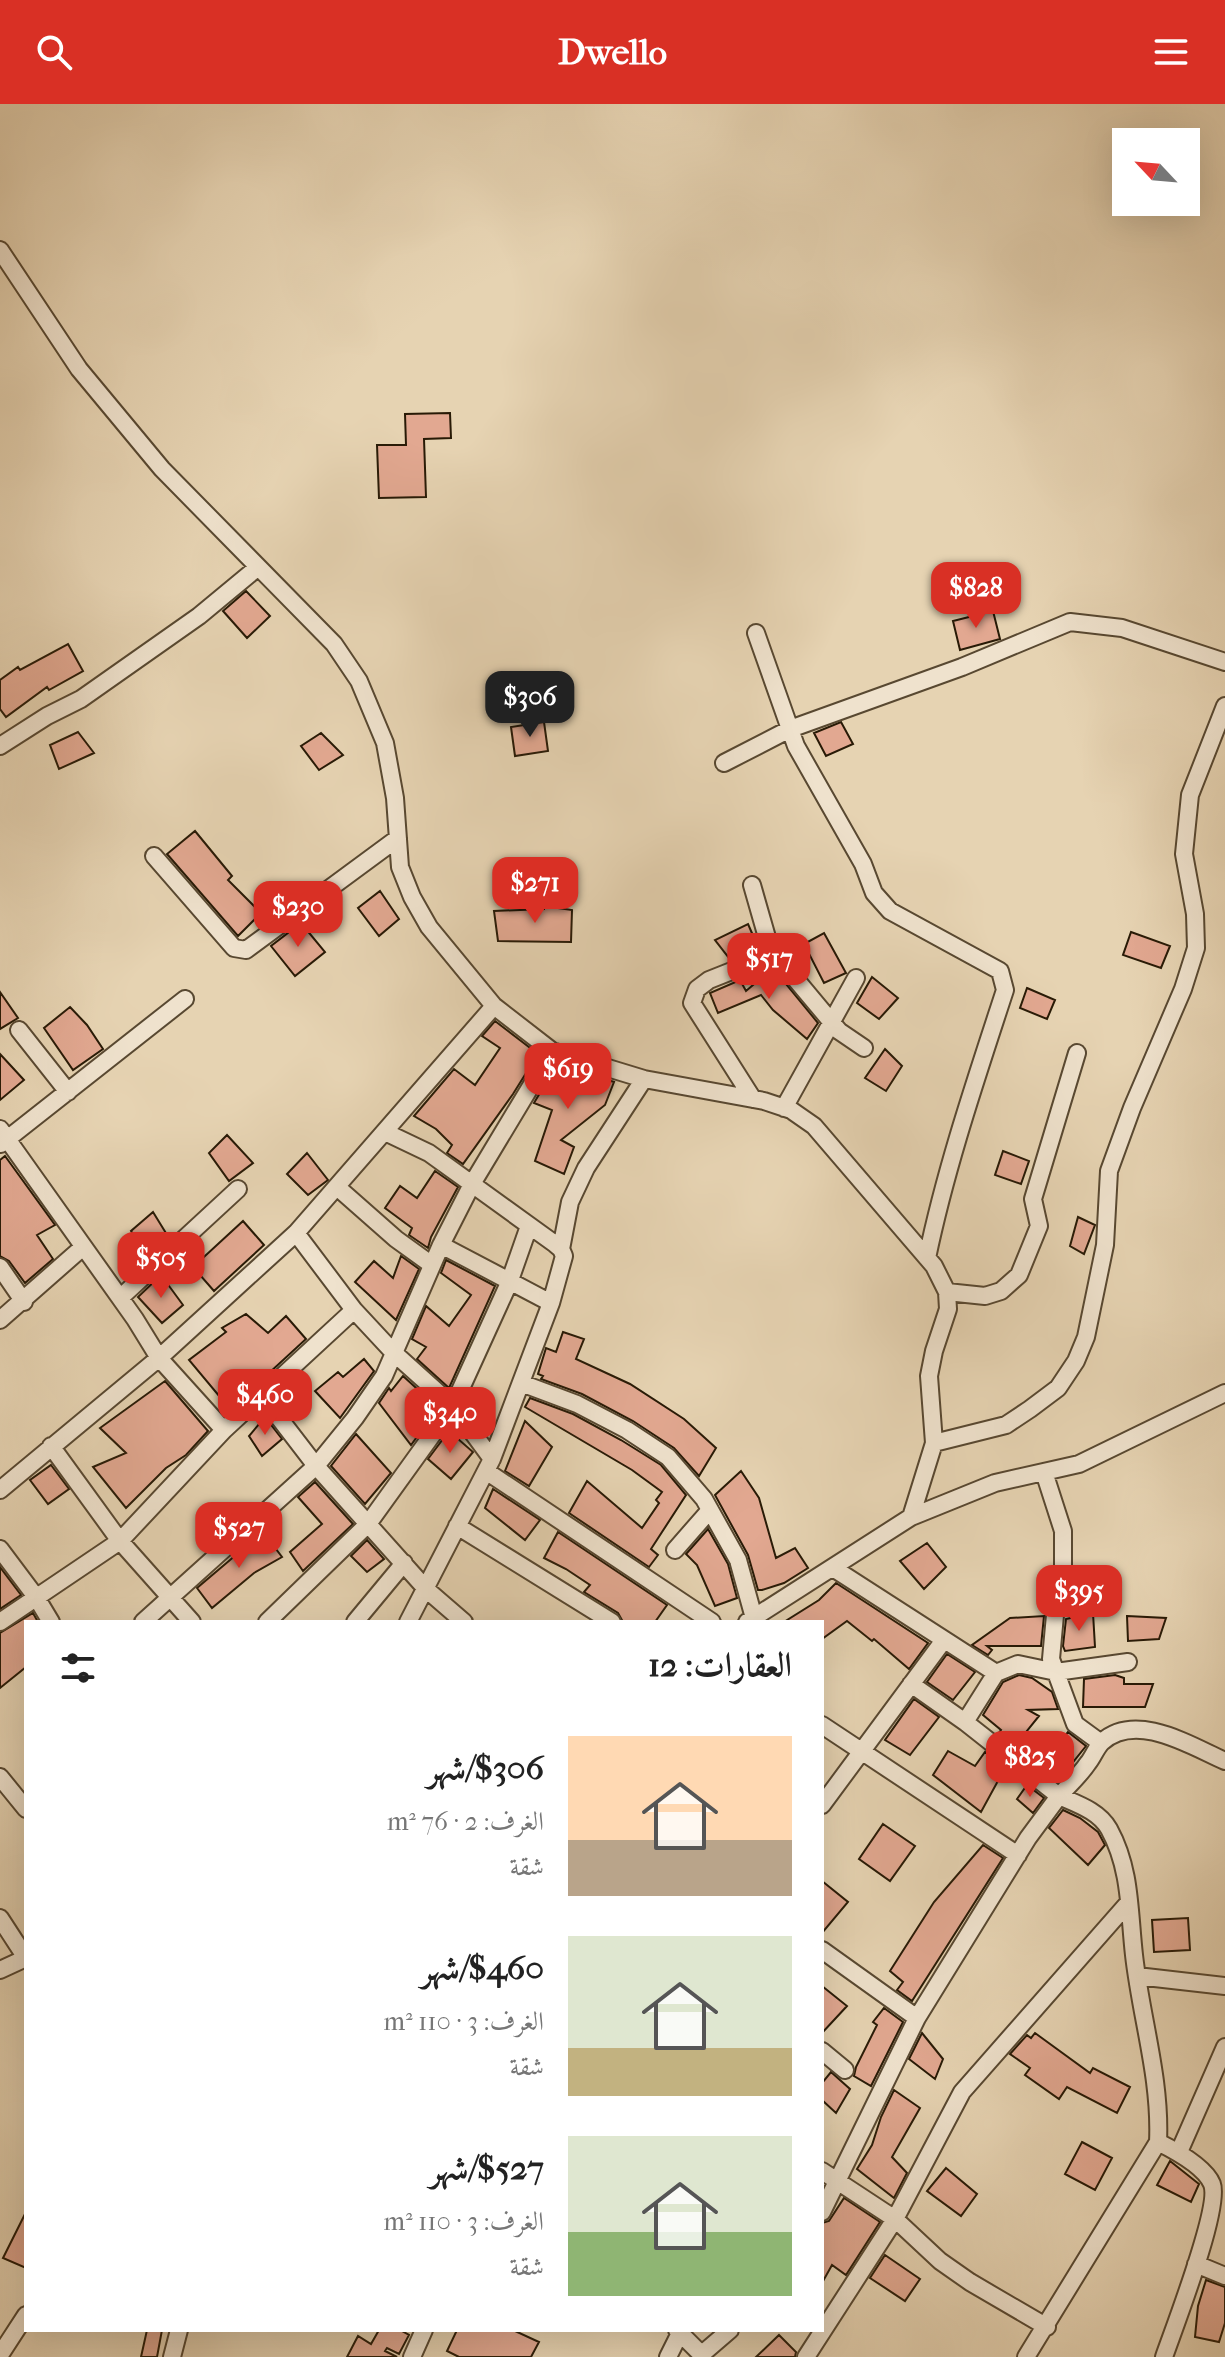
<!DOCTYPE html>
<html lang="ar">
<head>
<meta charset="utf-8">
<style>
  body { margin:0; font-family:"IM FELL French Canon",Amiri,serif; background:#f6f6f6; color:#222; direction:rtl; height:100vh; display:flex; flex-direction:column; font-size:30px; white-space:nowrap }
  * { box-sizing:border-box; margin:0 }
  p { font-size:26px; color:#767676 }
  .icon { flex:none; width:44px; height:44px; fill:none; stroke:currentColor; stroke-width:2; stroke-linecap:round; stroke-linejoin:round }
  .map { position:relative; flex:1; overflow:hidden; direction:ltr }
  .sheet { position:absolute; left:24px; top:1516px; width:800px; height:712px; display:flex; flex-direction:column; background:#fff; border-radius:0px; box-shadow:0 8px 32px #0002; direction:rtl }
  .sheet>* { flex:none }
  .needle { width:52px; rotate:296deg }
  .fabs { position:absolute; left:1112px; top:24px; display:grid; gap:16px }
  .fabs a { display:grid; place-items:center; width:88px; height:88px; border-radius:0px; background:#fff; box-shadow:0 8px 32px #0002; font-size:40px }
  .price { position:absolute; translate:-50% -68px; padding:0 18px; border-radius:16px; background:#d93025; color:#fff; font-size:26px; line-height:52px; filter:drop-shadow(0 2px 4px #0008) }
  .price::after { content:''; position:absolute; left:50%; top:48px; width:24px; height:18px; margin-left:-12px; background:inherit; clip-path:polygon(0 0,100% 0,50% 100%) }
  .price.on { background:#222; color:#fff }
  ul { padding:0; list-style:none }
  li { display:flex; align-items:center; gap:24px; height:200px; padding:0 32px }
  li span { display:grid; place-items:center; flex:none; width:224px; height:160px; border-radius:0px; color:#555 }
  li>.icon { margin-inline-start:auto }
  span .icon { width:96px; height:96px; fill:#fffc; stroke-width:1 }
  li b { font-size:34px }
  h2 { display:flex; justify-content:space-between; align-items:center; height:96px; padding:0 32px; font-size:34px }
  header { display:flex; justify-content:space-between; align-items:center; height:104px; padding:0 32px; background:#d93025; color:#fff; font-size:36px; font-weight:700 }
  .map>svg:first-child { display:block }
</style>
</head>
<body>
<header><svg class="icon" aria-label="menu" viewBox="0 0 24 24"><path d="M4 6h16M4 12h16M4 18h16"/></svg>Dwello<svg class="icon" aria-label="search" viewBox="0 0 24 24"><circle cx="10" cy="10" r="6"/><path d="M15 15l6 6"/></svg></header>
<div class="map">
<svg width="1225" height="2253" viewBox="0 0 1225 2253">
  <rect width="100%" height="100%" fill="#e6d3b2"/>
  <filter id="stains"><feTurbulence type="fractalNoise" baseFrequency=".0025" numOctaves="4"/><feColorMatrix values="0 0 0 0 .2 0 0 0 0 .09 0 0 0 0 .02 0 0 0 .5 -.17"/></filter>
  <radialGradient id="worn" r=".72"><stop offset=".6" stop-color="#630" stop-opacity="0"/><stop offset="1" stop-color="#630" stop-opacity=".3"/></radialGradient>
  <path fill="#e2a891" stroke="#281a06" stroke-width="2" d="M450,309l1,25 -27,1 2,58 -47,1 -2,-53h29l-1,-31z
    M246,487l24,25 -23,22 -24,-27z
    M993,507l7,28 -40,11 -7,-29z
    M68,540l15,27 -34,19 -2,-3 -41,30 -6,-8v-29l18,-13 2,3z
    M544,618l4,29 -33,5 -4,-29z
    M841,618l12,22 -27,12 -12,-23z
    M78,628l16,21 -35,16 -9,-24z
    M321,629l22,22 -24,15 -18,-24z
    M195,727l37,45 -4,4 33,33 -23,23 -71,-82z
    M380,787l19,28 -20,17 -21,-28z
    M544,802l28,4 -1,32 -73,-1 -4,-30 50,-2z
    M301,819l24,29 -30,24 -24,-30z
    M748,820l10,23 -29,11 -14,-18z
    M1131,828l39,14 -9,22 -38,-13z
    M824,829l22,40 -22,10 -20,-39z
    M773,864l45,55 -11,16 -34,-29 -12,-15 -43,18 -8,-20 30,-13 6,11z
    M872,873l26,21 -19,21 -22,-16z
    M1027,884l28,12 -8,19 -27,-11z
    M0,888l18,26 -18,11z
    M70,903l17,18 16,24 -30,21 -29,-42z
    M495,917l43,33 -25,40 -50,70 -16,-11 5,-8 -16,-16 -22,-13 40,-47 21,16 25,-37 -18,-12z
    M885,945l17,17 -16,25 -21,-13z
    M0,950l24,26 -24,20z
    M557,960l57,18 -9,23 -44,35 13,7 -10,27 -29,-13 17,-51 -18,-7z
    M227,1031l26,28 -24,18 -20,-28z
    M1003,1047l26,10 -8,23 -26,-9z
    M307,1049l21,27 -20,15 -21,-21z
    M5,1052l50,69 -18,10 16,24 -28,24 -16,-22 -9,-5v-96z
    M435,1067l23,16 -27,50 -3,11 -19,-13 3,-7 -27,-20 15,-22 17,12z
    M153,1108l16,26 -21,18 -17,-25z
    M1078,1113l17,8 -11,29 -14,-8z
    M243,1117l21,24 -50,46 -21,-24z
    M401,1152l18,13 -23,51 -41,-38 19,-21 19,17z
    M446,1156l49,26 -46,102 -32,-29 9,-12 -14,-8 14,-33 23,20 22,-31 -30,-22z
    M161,1171l22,30 -21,18 -24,-26z
    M246,1210l22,19 18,-17 20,23 -76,70 -41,-49 37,-28 -4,-4z
    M563,1228l21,7 -8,20 54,25 54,35 32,29 -17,28 -25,-28 -41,-27 -51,-27 -41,-15 2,-3 -5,-2 8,-26 10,4z
    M364,1255l10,12 -34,47 -25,-27 23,-19 5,5z
    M403,1272l35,32 -27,37 -32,-42 10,-15 2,3z
    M165,1277l43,50 -22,24 -20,13 -40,40 -33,-41 33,-14 -26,-25z
    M530,1294l43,16 48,26 40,25 25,30 -35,54 7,6 -9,12 -80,-54 18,-32 55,47 17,-25 -3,-3 6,-8 -30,-22 -107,-63z
    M265,1313l17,22 -20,17 -13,-20z
    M525,1317l27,26 -23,39 -24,-15z
    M449,1327l24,21 -22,27 -23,-20z
    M356,1330l35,39 -26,31 -34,-38z
    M51,1361l18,24 -21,15 -18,-24z
    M741,1367l18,27 17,60 19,-10 13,20 -24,15 -22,7h-4l-10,-35 -33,-60z
    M315,1378l38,42 -50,47 -13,-19 32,-28 -24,-27z
    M493,1385l47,31 -15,20 -40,-32z
    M708,1425l20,35 9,34 -22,8 -18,-41 -11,-11z
    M263,1428l19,25 -28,16 -42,35 -15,-20z
    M558,1428l109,73 -12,17h-32l-5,-9 -34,-21 6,-7 -24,-16 -22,-11z
    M367,1436l17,19 -17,13 -16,-16z
    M927,1439l19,24 -22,22 -24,-28z
    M0,1463l21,28 -21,14z
    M836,1479l92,60 -19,26 -35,-30 -2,2 -25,-20 -25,18v-17h-38l35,-22z
    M33,1509l5,9h-12v45l-26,21v-55z
    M1093,1509l2,34 -30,4 -2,-5 3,-27z
    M1044,1512l-3,30h-54l5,4 -4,5 -16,-10 38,-27z
    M1127,1512l39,2 -7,21 -31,2z
    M947,1550l28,18 -22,28 -26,-18z
    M1019,1571l13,3 20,14 6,17 -30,1 11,6 -25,31 -16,-13 3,-4 -18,-15 20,-33z
    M1115,1571l9,3v6h29l-8,23h-62l1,-28z
    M914,1595l25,18 -29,38 -25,-15z
    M1068,1628l18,14 -28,35 -17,-13z
    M948,1647l27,15 10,-14 20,16 -24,44 -48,-37z
    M1027,1681l17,13 -11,15 -16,-14z
    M1063,1706l17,8 18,14 7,13 -17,20 -39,-37z
    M883,1720l32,22 -25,35 -31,-22z
    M983,1741l20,13 -91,143 -15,-11 6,-8 -13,-11 44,-69z
    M822,1777l26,21 -26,31z
    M1188,1814l2,32 -36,2 -2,-32z
    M822,1882l25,20 -25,27z
    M884,1904l19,14 -32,64 -17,-10 2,-9 21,-42 -4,-3z
    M922,1929l21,26 -8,20 -26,-20z
    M1035,1929l55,40 3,-5 37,19 -13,26 -50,-26 -8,12 -34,-24 5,-7 -20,-14 17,-19 4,3z
    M831,1968l19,17 -14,24 -14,-13v-17z
    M894,1986l26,18 -28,49 15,16 -13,25 -37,-29 15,-24 9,-28z
    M1082,2038l30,16 -17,32 -30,-16z
    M1170,2057l29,23 -8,18 -34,-17z
    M946,2064l31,26 -16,22 -34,-25z
    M844,2094l36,24 -34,53 -14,-10 -10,18v-60l7,-2z
    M26,2108v56l-23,-10z
    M885,2151l35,24 -15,22 -35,-23z
    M1206,2176l19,7v36l-6,19 -24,-5 3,-31z
    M147,2226h15l-5,27h-16z
    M379,2226h21l9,5 -10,19 -12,-6 -2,3 12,6h-50l11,-21 13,8z
    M457,2226h56l26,12 -8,15h-72l-12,-6z
    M779,2231l17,17 -1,5h-39z"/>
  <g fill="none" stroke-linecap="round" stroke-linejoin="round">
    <defs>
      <path id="minor" d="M0,146l79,119 83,100 172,175 25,37 26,62 10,55 5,69 12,30 17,30 65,79 58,45 92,28 120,22 27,9 23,16 120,140 13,26 1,17 -14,42 -5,25 5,67
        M756,529l40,113 67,118 11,29 16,18 110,60 5,19c-29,89 -59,177 -78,268
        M0,642l47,-30 34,-17 118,-83 58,-48
        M724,659l66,-34 172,-62 108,-45 52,6 103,34
        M154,752l80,92 12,2 152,-112
        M752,781l20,70
        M19,926l49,62
        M753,995l-61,-96 5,-14 12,-9 63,-25 12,5 9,16 46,55 25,17
        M784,1004l72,-130
        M0,1025l135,190 24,39 65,72
        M385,1028l44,21 126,91 6,5 3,7 -13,47 -59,156 -84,163
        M1,1040l184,-145
        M337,1083l59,52 36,26
        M296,1129l58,77 40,43 59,53 39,53
        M441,1141l110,58
        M561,1145l9,-47 16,-34 58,-89
        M0,1163l24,35
        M947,1188l38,4 16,-5 18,-16 20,-49 -6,-27 44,-146
        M120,1194l118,-109
        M0,1216l83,-73
        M521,1279l56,21 50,26 41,27 36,42 34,61 16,58
        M263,1293l53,69 111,124 37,32
        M51,1342l69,95 72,81
        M486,1367l226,151
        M1044,1368l19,59v54l-8,30 -4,44 24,65 26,19
        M0,1386l159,-132 137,-125 198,-227
        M911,1413l23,-74 72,-18 24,-16 28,-21 18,-27 10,-24 19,-92 4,-74 23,-63 51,-119 13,-41 -1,-34 -11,-60 6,-59 35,-89
        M457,1422l155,96
        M0,1445l36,48 15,25
        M675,1446l35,-40
        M833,1464l163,105 -31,49
        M0,1518l120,-81 104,-111 130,-120
        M143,1518l173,-156 39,-48 29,-42 57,-131 31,-61 80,-133
        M267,1518l101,-98 85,-118 56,-123 20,-57
        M355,1518l49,-59
        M747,1518l164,-105 84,-34 84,-19 146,-71
        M996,1569l22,-9 38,8 72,-10
        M822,1621l196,130
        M0,1673l26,32
        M822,1701l122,-165
        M0,1814l26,40
        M822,1846l95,68
        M0,1866l26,-12
        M1137,1872l88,10
        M822,1947l23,19
        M1158,2038c16,8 47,25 54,42 9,23 -38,144 -48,173
        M1179,2048l46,-105
        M822,2067l73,48 45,42 30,21 77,45
        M822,2108l95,-194 111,-180 31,-42 -94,-74 -54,-38
        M1196,2160l29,12
        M677,2226l27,27
        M702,2250l28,-24
        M0,2251l26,-40
        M172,2253l7,-27
        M412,2253l12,-27
        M668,2253l12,-24
        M806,2253l89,-138 67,-127 167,-190
        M1026,2253l132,-215c3,-64 -17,-124 -24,-187 -5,-44 -3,-86 -25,-126 -10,-18 -32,-25 -50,-33 10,-11 21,-21 29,-33 5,-6 8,-15 14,-21 34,-31 89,4 123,19"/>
    </defs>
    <use href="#minor" stroke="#584831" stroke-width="20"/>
    <use href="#minor" stroke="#efe2cd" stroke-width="16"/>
  </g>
  <rect width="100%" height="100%" filter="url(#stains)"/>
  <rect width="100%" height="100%" fill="url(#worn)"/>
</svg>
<div class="fabs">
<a><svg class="needle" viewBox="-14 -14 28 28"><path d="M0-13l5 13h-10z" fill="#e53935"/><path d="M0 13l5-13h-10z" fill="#767676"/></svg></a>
</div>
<b class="price" style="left:976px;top:526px">$828</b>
<b class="price on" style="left:530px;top:635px">$306</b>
<b class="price" style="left:535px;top:821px">$271</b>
<b class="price" style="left:298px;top:845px">$230</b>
<b class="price" style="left:769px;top:897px">$517</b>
<b class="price" style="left:568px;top:1007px">$619</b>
<b class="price" style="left:161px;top:1196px">$505</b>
<b class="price" style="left:265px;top:1333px">$460</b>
<b class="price" style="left:450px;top:1351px">$340</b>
<b class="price" style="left:239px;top:1466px">$527</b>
<b class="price" style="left:1079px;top:1529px">$395</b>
<b class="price" style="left:1030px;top:1695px">$825</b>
<section class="sheet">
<h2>العقارات: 12<svg class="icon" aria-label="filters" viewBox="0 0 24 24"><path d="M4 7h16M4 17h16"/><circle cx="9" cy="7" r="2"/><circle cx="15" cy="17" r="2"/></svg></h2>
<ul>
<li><span style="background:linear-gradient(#ffd9b3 65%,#b9a48a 0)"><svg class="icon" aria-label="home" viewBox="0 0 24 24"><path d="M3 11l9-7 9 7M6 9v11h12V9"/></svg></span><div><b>$306/شهر</b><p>الغرف: 2 · 76 m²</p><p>شقة</p></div></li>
<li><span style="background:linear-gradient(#dfe7d0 70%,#c2b280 0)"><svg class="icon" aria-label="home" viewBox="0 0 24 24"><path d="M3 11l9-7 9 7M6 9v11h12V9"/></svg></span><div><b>$460/شهر</b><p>الغرف: 3 · 110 m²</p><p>شقة</p></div></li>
<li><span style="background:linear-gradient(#dfe7d0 60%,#8fb573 0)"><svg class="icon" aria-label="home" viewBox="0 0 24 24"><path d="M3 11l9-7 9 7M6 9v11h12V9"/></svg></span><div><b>$527/شهر</b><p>الغرف: 3 · 110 m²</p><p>شقة</p></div></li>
</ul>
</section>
</div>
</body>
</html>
